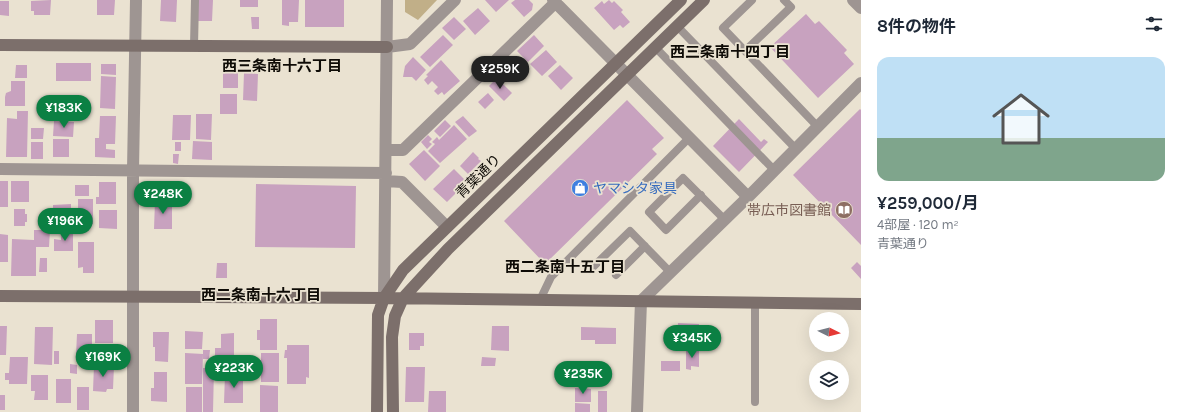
<!DOCTYPE html>
<html lang="ja">
<head>
<meta charset="utf-8">
<style>
  body { margin:0; font-family:Karla,"Noto Sans JP",sans-serif; background:#f2f2f3; color:#1f2937; height:100vh; display:flex; flex-direction:column; font-size:15px; white-space:nowrap }
  * { box-sizing:border-box; margin:0 }
  p { font-size:13px; color:#747a83 }
  .icon { flex:none; width:22px; height:22px; fill:none; stroke:currentColor; stroke-width:2; stroke-linecap:round; stroke-linejoin:round }
  .map { position:relative; flex:1; overflow:hidden }
  .drawer { display:flex; flex-direction:column; background:#fff; width:320px }
  .drawer>* { flex:none }
  .needle { width:26px; rotate:96deg }
  .tools { position:absolute; left:809px; top:312px; display:grid; gap:8px }
  .tools a { display:grid; place-items:center; width:40px; height:40px; border-radius:50%; background:#fff; box-shadow:0 4px 16px #0002; font-size:20px }
  .price { position:absolute; translate:-50% -34px; padding:0 9px; border-radius:14px; background:#0b8043; color:#fff; font-size:13px; line-height:26px; filter:drop-shadow(0 1px 2px #0008) }
  .price::after { content:''; position:absolute; left:50%; top:24px; width:12px; height:9px; margin-left:-6px; background:inherit; clip-path:polygon(0 0,100% 0,50% 100%) }
  .price.selected { background:#222; color:#fff }
  ul { padding:0; list-style:none }
  li { display:grid; align-content:center; gap:8px; height:212px; padding:0 16px }
  li+li { border-top:1px solid #e0e1e3 }
  li span { display:grid; place-items:center; height:124px; border-radius:12px; color:#555 }
  li>.icon { margin-inline-start:auto }
  span .icon { width:72px; height:72px; fill:#fffc; stroke-width:1 }
  li b { font-size:17px }
  h2 { display:flex; justify-content:space-between; align-items:center; height:48px; padding:0 16px; font-size:17px }
  main { display:flex; flex:1; min-height:0 }
  .map>svg:first-child { display:block }
</style>
</head>
<body>
<main>
<div class="map">
<svg width="861" height="412" viewBox="0 0 861 412">
  <rect width="100%" height="100%" fill="#eae2d1"/>
  <path fill="#c1af88" d="M405,0h32l-19,20 -13,-8z"/>
  <path fill="#c8a2bf" d="M51,0l-1,15h-16v-4h-3v-10z
    M97,0h18l-1,15h-17z
    M161,0h16l-1,22 -16,-1z
    M198,0h15l-1,21h-14z
    M240,0h18v7h-18z
    M282,0h17l-1,22h-9v4l-7,-1z
    M305,0h39v27h-39z
    M485,0h24l-13,12z
    M515,0h14l4,4 -1,6 -8,7 -13,-14z
    M609,0l3,3 2,-2 9,9 -2,2 9,10 -7,6 -3,-3 -6,5 -20,-22 8,-7 2,3z
    M0,1h9v15l-9,-1z
    M478,8l12,13 -15,14 -12,-14z
    M806,14l9,10 4,-3 28,29 -3,3 10,11 -36,34 -48,-51z
    M251,17h8v12h-7z
    M454,17l12,12 -12,11 -12,-12z
    M443,35l10,10 -23,22 -10,-10z
    M534,35l10,11 -16,16 -11,-11z
    M546,50l11,12 -15,14 -12,-12z
    M413,57l13,13 -10,11 -4,-4h-9l2,-11z
    M441,60l19,21 -16,14 -2,-3 -4,3 -4,-4 4,-4 -6,-6 -4,4 -4,-5 4,-4 -2,-1z
    M56,63h35v18h-35z
    M101,64h15v11l-15,-1z
    M16,65h11v13h-12z
    M560,65l13,13 -12,12 -13,-14z
    M223,67h15v21h-15z
    M244,73l14,1 -1,27 -14,-1z
    M101,76l15,1 -1,32 -15,-1z
    M497,78l15,15 -8,8 -15,-15z
    M11,81h14v25h-20v-9l1,-4 5,-2z
    M488,93l6,7 -9,9 -7,-7z
    M220,94h17v20h-17z
    M627,100l37,38 -12,11 5,5 -112,110 -41,-43z
    M50,106l20,1v10l-20,-1z
    M860,109l1,1v135l-68,-70z
    M17,111h11l-1,46h-21l1,-39 10,1z
    M196,114h16l-1,26 -15,-1z
    M173,115h18l-1,25h-18z
    M100,116h16l-1,28h-9v5l9,1v8l-20,-1v-19h4z
    M463,116l14,15 -8,6 -14,-15z
    M739,119l22,23 3,-3 4,3 -29,30 -26,-26z
    M445,120l6,6 -11,11 -6,-6z
    M54,121l20,1 -1,15 -20,-1z
    M454,125l13,14 -27,24 -12,-12 7,-7 -3,-2 5,-5 2,3z
    M31,128h13l-1,11h-12z
    M428,135l4,4 -3,3 3,2 -5,5 -6,-7z
    M53,139h16v18h-16z
    M193,141l19,1v18l-20,-1z
    M31,142h12v17h-12z
    M175,142h6v9h-6z
    M424,150l16,16 -15,15 -16,-17z
    M473,152l6,6 -1,1 3,2 -13,13 -8,-8z
    M173,154h6l-1,10 -5,-1z
    M454,169l13,13 -20,20 -14,-13z
    M0,181h8v26h-8z
    M11,181h18v21h-18z
    M99,182h17v22h-20v-7h3z
    M162,183h11l-1,16h-10z
    M256,184l100,2 -1,62 -100,-1z
    M75,185h14v11h-14z
    M78,199h15v25l-15,-1z
    M155,201h17v28h-18z
    M71,204v18l-18,1v-18z
    M14,209h11v5h2v8h-2v4h-11z
    M99,210h18v19l-18,-1z
    M34,230h16l-1,17h-13v29h-25l1,-37 22,1z
    M61,230h12v21h-19v-12l7,1z
    M0,234l8,1v27h-8z
    M78,242h16v31h-11v-6l-5,1z
    M40,258h7v14h-8z
    M857,262l4,4v13l-10,-11z
    M217,263h10v15h-11z
    M260,319h17v31h-17v-10h-3v-10h3z
    M95,320h18v23h-18z
    M678,323l21,1 -1,24 -22,-1z
    M0,326h7l-1,29h-6z
    M492,326h17v25l-18,-1z
    M35,327h18l-1,38 -18,-1z
    M581,327l35,1v16h-21v-4h-14z
    M185,331l18,1 -1,17h-17z
    M153,332h16l-1,30 -13,-1v-14h-2z
    M234,333v32h-19v-17h6v-14z
    M409,333h15v13h-4v4h-11z
    M77,334h15v21h-16z
    M287,345h22v33l-3,-1v7h-19v-26h-3l1,-8h2z
    M103,346l11,1v10l-11,-1z
    M203,350h7l-1,9h-6z
    M54,351h5v13h-5z
    M686,351h13v16l-8,-1v4l-5,-1z
    M185,353l18,1 -1,30h-17z
    M261,353h18v29h-18v-9h-4v-13h4z
    M81,356h9v6h-9z
    M10,357h18l-1,27h-18v-4h-4v-7h4z
    M482,357l14,1 -1,8h-14z
    M661,361h19v10h-19z
    M70,364l7,1v9l-7,-1z
    M94,365l20,1 -1,23h-6l-1,3 -13,-1z
    M579,365h11l-1,7h-10z
    M406,367h19l-1,35h-19z
    M203,368h11l-1,44h-10z
    M154,372h13v30l-16,-1v-13h3z
    M225,374h18v29h-19z
    M31,375h17v25h-14l1,-9h-4z
    M56,379h15v24h-15z
    M260,385l18,1v26h-18z
    M77,387h12v23h-12z
    M186,387h16v25h-16z
    M575,388l16,1v13h-16z
    M429,391h17v21h-18z
    M598,391h9v21h-9z
    M0,395h5v15h-5z
    M575,403l15,1v8h-15z"/>
  <g fill="none" stroke-linecap="round" stroke-linejoin="round">
    <path stroke="#9e9592" stroke-width="8" d="M752,0l-29,28 95,99
      M677,26l119,123
      M194,46l1,-46
      M655,47l120,124
      M745,51l46,-44 -7,-7
      M701,195l-35,35 -17,-18 34,-34 42,42
      M590,270l40,-39 41,42
      M616,275l29,-29
      M540,300l11,-23 138,-139
      M755,402v-99"/>
    <path stroke="#9e9592" stroke-width="12" d="M553,0l195,197
      M853,0l8,8
      M387,47l23,-3 45,-44
      M386,150h17l153,-148
      M0,169l386,4
      M386,181l16,1 45,45
      M384,298l3,-298
      M133,412v-242l3,-170
      M637,412l4,-111 107,-104 113,-114"/>
    <path stroke="#7c6f6b" stroke-width="12" d="M0,45l387,2
      M0,296l384,2 477,6
      M377,412l1,-97 6,-17 19,-28 278,-270
      M393,412l-1,-75 3,-21 8,-18 45,-49 256,-249"/>
  </g>
  <defs>
    <symbol id="shop-disc" viewBox="-11 -11 22 22"><circle r="9.5" fill="#3f7fe0" stroke="#eae2d1"/><path d="M-5-2.5h2.3a2.7 3.5 0 0 1 5.4 0H5L5.5 6h-11ZM-1.5-2.5h3a1.5 2.3 0 0 0-3 0Z" fill="#fff"/></symbol>
    <symbol id="library-disc" viewBox="-11 -11 22 22"><circle r="9.5" fill="#8d6e63" stroke="#eae2d1"/><path d="M-6-4Q-3-5.5-.7-3.5V5Q-3 3-6 4ZM6-4Q3-5.5 .7-3.5V5Q3 3 6 4Z" fill="#fff"/></symbol>
  </defs>
  <g fill-rule="evenodd">
    <use href="#shop-disc" x="570" y="178" width="20" height="20"/>
    <use href="#library-disc" x="834" y="200" width="20" height="20"/>
  </g>
  <g text-anchor="middle" stroke-width="3.5" stroke-linejoin="round" paint-order="stroke">
    <g font-size="14" fill="#0e0b06" stroke="#eae2d1">
      <text transform="translate(478 176) rotate(-44)" y="5">青葉通り</text>
    </g>
    <g font-size="14" fill="#366cbe" stroke="#eae2d1" text-anchor="start">
      <text x="593" y="193">ヤマシタ家具</text>
    </g>
    <g font-size="14" fill="#785e54" stroke="#eae2d1" text-anchor="end">
      <text x="831" y="215">帯広市図書館</text>
    </g>
    <g font-size="15" font-weight="bold" fill="#0e0b06" stroke="#eae2d1">
      <text x="730" y="57">西三条南十四丁目</text>
      <text x="282" y="71">西三条南十六丁目</text>
      <text x="565" y="272">西二条南十五丁目</text>
      <text x="261" y="300">西二条南十六丁目</text>
    </g>
  </g>
</svg>
<div class="tools">
<a><svg class="needle" viewBox="-14 -14 28 28"><path d="M0-13l5 13h-10z" fill="#e53935"/><path d="M0 13l5-13h-10z" fill="#747a83"/></svg></a>
<a><svg class="icon" aria-label="layers" viewBox="0 0 24 24"><path d="M12 4l9 5-9 5-9-5zM3 14l9 5 9-5"/></svg></a>
</div>
<b class="price selected" style="left:500px;top:90px">¥259K</b>
<b class="price" style="left:64px;top:129px">¥183K</b>
<b class="price" style="left:163px;top:215px">¥248K</b>
<b class="price" style="left:65px;top:242px">¥196K</b>
<b class="price" style="left:692px;top:359px">¥345K</b>
<b class="price" style="left:103px;top:378px">¥169K</b>
<b class="price" style="left:234px;top:389px">¥223K</b>
<b class="price" style="left:583px;top:395px">¥235K</b>
</div>
<section class="drawer">
<h2>8件の物件<svg class="icon" aria-label="filters" viewBox="0 0 24 24"><path d="M4 7h16M4 17h16"/><circle cx="9" cy="7" r="2"/><circle cx="15" cy="17" r="2"/></svg></h2>
<ul>
<li><span style="background:linear-gradient(#bfe0f5 65%,#7fa58c 0)"><svg class="icon" aria-label="home" viewBox="0 0 24 24"><path d="M3 11l9-7 9 7M6 9v11h12V9"/></svg></span><div><b>¥259,000/月</b><p>4部屋 · 120 m²</p><p>青葉通り</p></div></li>
</ul>
</section>
</main>
</body>
</html>
